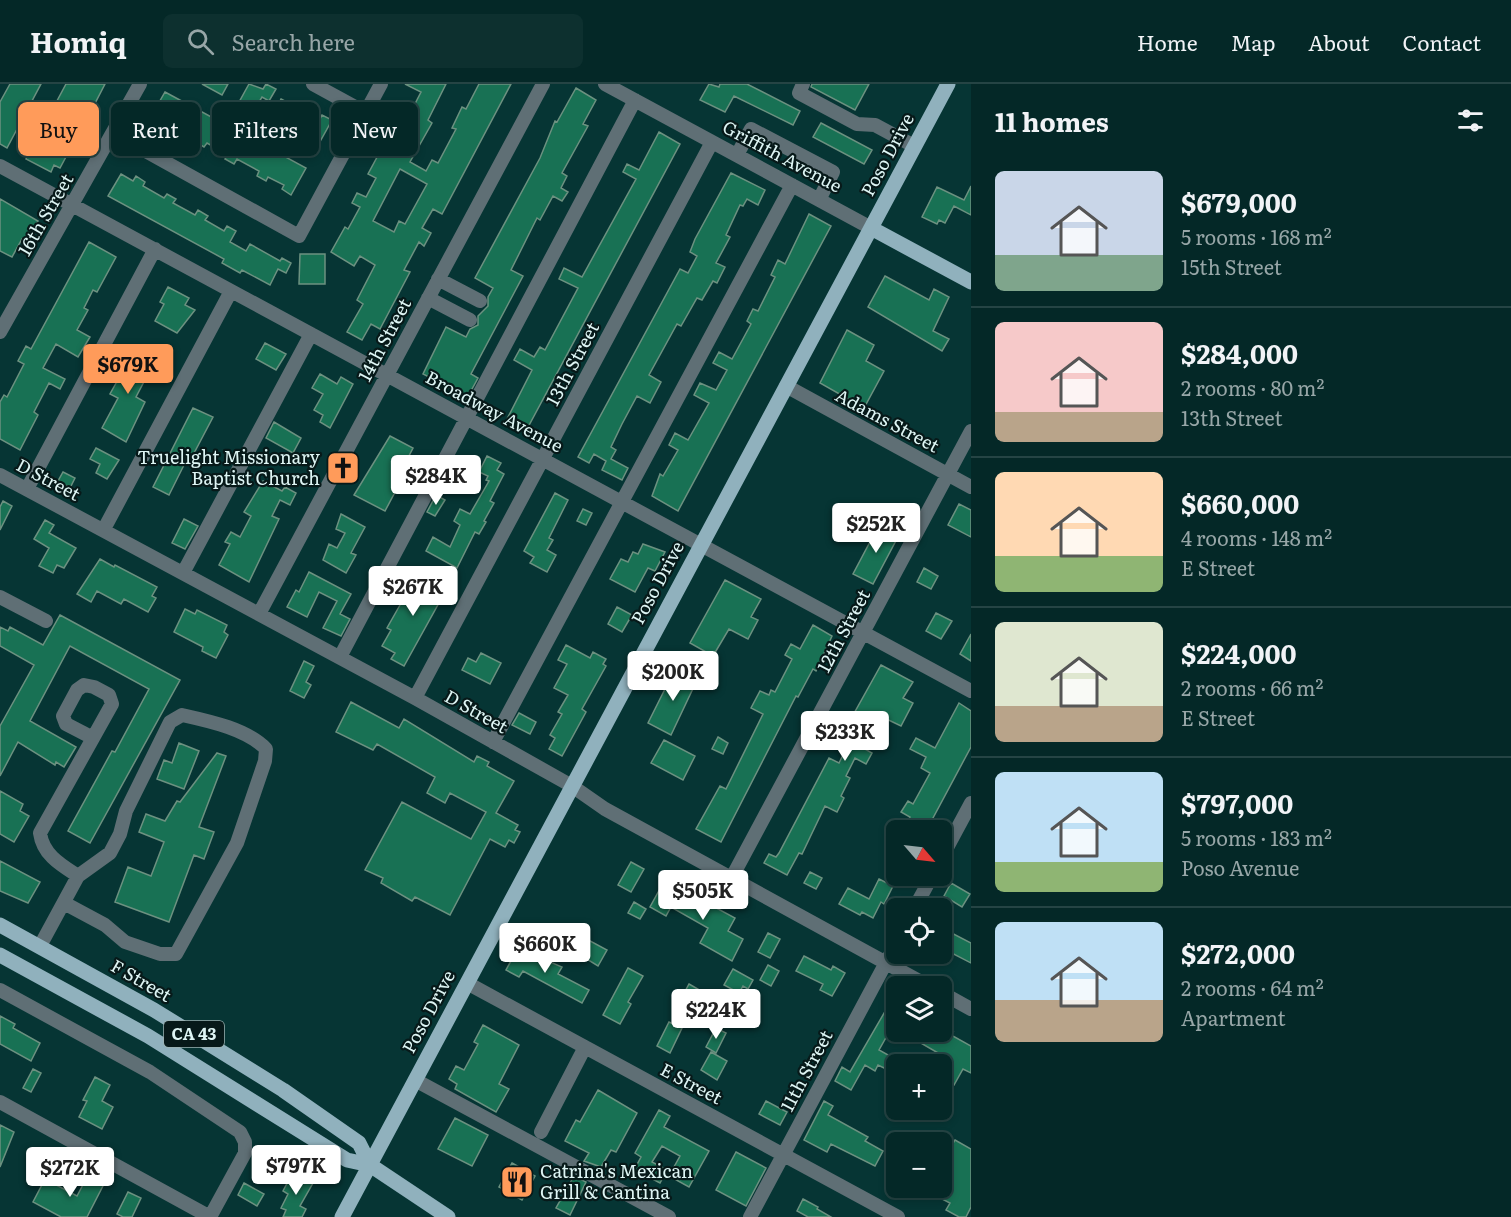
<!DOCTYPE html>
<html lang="en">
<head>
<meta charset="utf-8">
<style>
  body { margin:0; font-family:Literata,serif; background:#0d302f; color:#f1f3f6; height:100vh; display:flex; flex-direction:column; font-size:22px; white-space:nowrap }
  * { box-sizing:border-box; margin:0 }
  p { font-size:20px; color:#97a6a7 }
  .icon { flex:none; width:33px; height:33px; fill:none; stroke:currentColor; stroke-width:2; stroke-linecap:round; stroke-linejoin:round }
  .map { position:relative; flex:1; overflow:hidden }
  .sheet { display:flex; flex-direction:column; background:#042827; width:540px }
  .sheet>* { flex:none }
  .guide { position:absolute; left:18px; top:18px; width:570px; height:54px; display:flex; gap:12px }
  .needle { width:39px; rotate:118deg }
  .fabs { position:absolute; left:886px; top:736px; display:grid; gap:12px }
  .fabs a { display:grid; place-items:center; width:66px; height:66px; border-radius:9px; background:#042827; box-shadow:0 3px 9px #0003,0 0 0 2px #254444; font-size:30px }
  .price { position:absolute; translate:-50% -51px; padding:0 14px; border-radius:6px; background:#fff; color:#222; font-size:20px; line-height:39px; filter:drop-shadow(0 2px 3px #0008) }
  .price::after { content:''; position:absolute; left:50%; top:36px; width:18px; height:14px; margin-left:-9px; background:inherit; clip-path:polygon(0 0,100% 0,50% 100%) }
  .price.active { background:#ff9b5a; color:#111 }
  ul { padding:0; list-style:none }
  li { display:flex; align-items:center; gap:18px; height:150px; padding:0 24px }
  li+li { border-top:2px solid #254444 }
  li span { display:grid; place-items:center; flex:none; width:168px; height:120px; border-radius:9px; color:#555 }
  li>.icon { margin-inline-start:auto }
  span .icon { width:72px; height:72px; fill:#fffc; stroke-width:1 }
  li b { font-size:26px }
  h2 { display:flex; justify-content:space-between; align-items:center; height:72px; padding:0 24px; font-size:26px }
  .pill { padding:0 21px; border-radius:9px; background:#042827; box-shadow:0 3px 9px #0003,0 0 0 2px #254444; font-size:21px; line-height:54px }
  .pill.active { background:#ff9b5a; color:#111 }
  header { display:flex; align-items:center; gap:36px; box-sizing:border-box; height:84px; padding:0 30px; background:#042827; border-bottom:2px solid #254444 }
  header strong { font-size:28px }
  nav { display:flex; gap:33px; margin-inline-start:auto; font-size:21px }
  .search { width:420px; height:54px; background:#0d302f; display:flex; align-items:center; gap:15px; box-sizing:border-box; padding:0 21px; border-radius:9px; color:#97a6a7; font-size:22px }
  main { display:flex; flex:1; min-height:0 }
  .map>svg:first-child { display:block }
</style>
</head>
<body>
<header>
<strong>Homiq</strong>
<div class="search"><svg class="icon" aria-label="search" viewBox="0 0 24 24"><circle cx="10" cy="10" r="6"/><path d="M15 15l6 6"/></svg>Search here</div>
<nav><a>Home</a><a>Map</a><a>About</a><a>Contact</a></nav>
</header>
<main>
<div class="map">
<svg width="971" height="1133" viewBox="0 0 971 1133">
  <rect width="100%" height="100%" fill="#063534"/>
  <path fill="#187154" stroke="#6c9180" stroke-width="1.5" fill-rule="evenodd" d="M10,0h31l-34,64 -7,-4v-42z
    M66,0h39l-16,31 -7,-4 -11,26 4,3 -15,28 -6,-3 -3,7 -25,-13z
    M202,0h26l-6,11z
    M249,0l14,5 3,-5 10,5 -7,12 -7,-4 -9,15 -15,-8z
    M405,0h41l-18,36 4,3 -22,39 16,9 6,-11 6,3 18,-34 -4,-1 10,-21 4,2 13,-25h32l-69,130 -9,-5 -11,19 9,5 -7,13 -5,-4 -15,28 6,2 -30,57 -9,-5 -9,16 -15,-8 16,-28 -6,-4 18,-35 -15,-9 -6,10 -23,-14 14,-25 3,2 12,-22 -8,-4 5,-10 9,4 10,-19 -8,-4 14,-26 4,2 9,-16 -4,-2 5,-9 7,4 18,-35zM400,85l27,15 -22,40 -6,-3 -5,11 -21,-11z
    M709,0l10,3 1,-3h27l53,27 -7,14 -59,-29 -9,16 -25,-12z
    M812,0h57l-14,26 -44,-23z
    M576,4l20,12 -13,24 5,2 -26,47 5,3 -6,12 7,4 -6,9 -9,-5 -13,24 -3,-2 -26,52 12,6 -52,98 7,4 -12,22 -14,-7 2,-3 -31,-16 23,-47 20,10 4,-8 8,-4v-9l10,-10v-9l5,-9 -18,-10 65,-120 15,-37 2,1z
    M165,8l141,76 -15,27 -9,-6 2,-4 -16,-8 -2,4 -9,-5 2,-5 -22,-12 -3,5 -9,-5 3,-4 -21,-12 -3,4 -15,-9 2,-5 -15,-9 -4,6 -8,-5 2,-4 -13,-8z
    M281,15l13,7 2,-5 10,5 -2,5 16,8 2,-4 10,5 -15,27 -47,-26z
    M821,39l51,27 -8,14 -51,-27z
    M659,48l21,12 -153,285 -20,-10 25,-49 -18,-10 6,-11 14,8 6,-10 5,3 33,-62 -19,-9 5,-11 18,9 54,-98 -13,-7 4,-8 12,6z
    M731,89l34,17 -7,15 -11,-6 -4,7 -3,-1 -14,30 4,2 -14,26 9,4 -8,16 -4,-2 -11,19 -5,-2 -16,28 -4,-2 -28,51 12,7 -11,21 -13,-7 -15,28 -11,23 5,3 -5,9 17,9 -6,12 -20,-10 4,-9 -12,-7 -5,9 -11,-6 102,-188 8,4 9,-17 -7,-4 5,-13z
    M121,90l12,7 3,-5 9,6 -2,4 21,12 3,-4 9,5 -3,4 22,12 3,-5 10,6 -3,4 19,11 3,-5 9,5 -6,11 16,9 4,-7 30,17 2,-3 9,5 -5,10 -8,-4 -8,16 -28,-15 -2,3 -18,-10 2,-4 -116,-63z
    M971,102v29l-17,-9 -9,17 -6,-3 -2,4 -15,-7 15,-30 27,13z
    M0,115l38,22 -12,20 -4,-2 -10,18 -12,-6z
    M809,130l22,12 -153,285 -26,-15 8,-22 3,2 15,-26 -9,-5 6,-12 13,7 21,-37 -15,-8 6,-12 16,7 11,-20 -14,-7 6,-11 13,7 19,-35 -4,-3 6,-12 5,2 17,-34 -4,-2 7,-15 7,4z
    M89,158l27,15 -19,35 -4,-2 -9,18 4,2 -11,20 13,7 -12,20 -22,-13 -13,24 22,11 -5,10 -11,-6 -15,29 4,3 -18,35 -20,-11v-37l4,-7 3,2 17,-33 -6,-3 8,-15 5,3z
    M300,170h25v30h-26z
    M885,192l44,24 5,-11 15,8 -16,34 16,8 -7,12 -74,-44z
    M168,203l21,11 -4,7 10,5 -18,23 -22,-12 9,-17 -4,-2z
    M847,246l27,15 -8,16 18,10 -20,37 -44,-25z
    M265,259l21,11 -10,16 -20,-11z
    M121,266l39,19 -6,11 -7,-4 -11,21 9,5 -19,40 -24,-14 16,-30 -8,-4 10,-18 -5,-2 6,-11 -5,-3z
    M320,290l17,10 4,-7 12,7 -23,44 -10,-6 3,-7 -9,-5 9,-16 -11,-6z
    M193,324l20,9 -21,40 -3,-2 -20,40 -16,-8z
    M274,338l27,16 -8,15 -27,-15z
    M390,352l23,12 -15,29 4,2 -17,32 -31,-16z
    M96,364l23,12 -12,19 -11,-6 4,-9 -10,-5z
    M487,372l14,7 -4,7 7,4 -14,27 4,2 -10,18 2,1 -7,12 -4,-2 -18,36 -31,-17 7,-14 17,10 10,-22 -6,-4 6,-12 10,5 19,-33 -3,-1 2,-4 -9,-4z
    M63,388l12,6 -5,10 -12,-7z
    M263,397l19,10 3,-4 11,6 -6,12 -10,-5 -8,16 7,3 -30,63 -30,-17 11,-21 -5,-2 6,-10 9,5 11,-21 -7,-4z
    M555,409l13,7 -19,38 4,2 -6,10 9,5 -9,17 -17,-9 4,-6 -10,-6z
    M436,411l9,5 -10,16 -8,-4z
    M3,417l9,5 -12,24v-23z
    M959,420l12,6v27l-23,-12z
    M583,425l9,4 -6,12 -9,-4z
    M341,430l24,13 -14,26 5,2 -10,18 -23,-13 6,-16 8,4 8,-15 -9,-4z
    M184,435l14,7 -13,23 -13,-6z
    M45,436l9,5 -5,8 27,15 -12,20 -7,-3 -4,8 -14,-7 10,-18 -15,-9z
    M880,439l20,10 -27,51 -20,-10z
    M643,460l22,8 -10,19 -7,-3 -13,24 -25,-13 11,-20 7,3 5,-10 5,2z
    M100,475l14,8 1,-2 42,22 -5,9 4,2 -8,14 -24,-13 -3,5 -24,-13 -6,11 -14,-8z
    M924,484l14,8 -7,13 -14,-7z
    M424,486l21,11 -9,18 4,2 -36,65 -13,-7 4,-6 -13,-7 9,-16 -4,-2 13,-23 -2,-2 5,-8 5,3z
    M309,488l42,22 -11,20 10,5 -9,17 -18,-8 14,-27 -18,-9 -12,25 -20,-10 9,-17 3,2z
    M725,496l36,19 -10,18 7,3 -10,19 -19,-10 -16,27 -23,-13z
    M617,523l15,8 -10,17 -14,-8z
    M185,525l10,5 2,-4 30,15 -3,7 4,3 -12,23 -14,-7 1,-4 -29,-15z
    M936,529l16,8 -11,18 -15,-8z
    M60,531l120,65 -90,163 -22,-12 44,-80 3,1 34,-63 -79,-43 -40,75 46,26 -12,20 -8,-5 -1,3 -37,-23 -18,34v-50l34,-61 -34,-19v-19l8,4 2,-4 33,18z
    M813,541l19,11 -16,35 -3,-2 -15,28 -2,-1 -75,146 -25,-13 24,-43 6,3 37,-75 -12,-6 9,-17 9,4 2,-5 4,2 17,-33 -7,-4 6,-11 9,5z
    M971,550v27l-11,-7z
    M566,561l24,13 3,-6 13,7 -3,5 3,2 -24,43 4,3 -24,44 -13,-7 6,-11 -5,-3 12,-21 -4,-2 10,-17 -14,-7 13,-24 -9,-4z
    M481,569l20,10 -11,21 -28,-14 6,-12 8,4z
    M304,577l10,5 -8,16 5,3 -7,13 -14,-7z
    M881,581l32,17 -10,16 10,5 -12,23 -27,-13 -13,26 5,3 -3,6 9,5 -6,11 -11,-6 -9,18 4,2 -9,18 3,2 -7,14 -12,-6 -23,48 -3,-1 -12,22 -23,-12 5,-9 7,3 3,-4 50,-95 10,5 16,-33 -8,-4z
    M675,585l22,11 -26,55 -23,-12z
    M351,618l48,26 5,-9 70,43 3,-6 12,6 -2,4 27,15 -18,32 22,12 -3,5 5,2 -6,11 -5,-3 -4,7 -15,-8 -40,76 -35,-18 -3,4 -31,-18 2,-5 -18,-8 37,-68 69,37 15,-27 -36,-19 -5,10 -18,-10 8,-16 -58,-33 -4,6 -37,-18z
    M959,619l12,8v36l-45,84h-23l7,-14 -9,-5 7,-11 5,3 17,-31 -9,-5 5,-11 -16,-8 6,-11 19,10z
    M519,629l17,9 -6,12 -18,-9z
    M718,653l10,6 -5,11 -11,-5z
    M664,656l31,16 -12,24 -32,-17z
    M179,659l20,8 -15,38 -27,-10 7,-19 8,3z
    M217,669l9,3 -27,71 15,5 -10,27 -10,-4 -25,67 -54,-20 13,-35 23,9 13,-34 -25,-10 7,-18 19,7 12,-20 3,1z
    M0,707l23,13 -3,7 9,5 -15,26 -14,-8z
    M0,777l40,21 -12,21 -28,-12z
    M631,778l13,7 -13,23 -13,-7z
    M810,788l12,6 -6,11 -12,-6z
    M879,795l14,7 -9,18 -3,-2 -8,16 -11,-6 -2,3 -21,-11 9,-16 21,11z
    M951,799l19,11 -8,13 -18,-11z
    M661,803l25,14 2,-4 6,4 2,-4 39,21 -7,13 15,8 -11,22 -32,-18 8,-15 -37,-21 -5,9 -16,-9z
    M634,818l12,7 -6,10 -12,-6z
    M566,844l41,22 -9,16 -39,-24z
    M942,844l29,15v20l-29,-15z
    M768,849l12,6 -10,19 -12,-6z
    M518,864l44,19 -4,7 31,16 -7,13 -59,-32 -4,6 -13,-7z
    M804,872l27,14 2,-4 12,7 -13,23 -12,-6 3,-6 -27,-13z
    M768,881l11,6 -8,15 -11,-6z
    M628,884l15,8 -15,26 3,2 -11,20 -17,-9z
    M733,885l20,11 -5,9 -5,-3 -4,7 -15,-8z
    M689,900l14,8 -3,6 24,14 -9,17 -11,-6 5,-8 -28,-16z
    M887,924l10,5v17l-5,-3 -13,23 11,6 -6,12 -6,-3 -3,6 -10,-6 -14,25 -16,-9 7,-14 8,5z
    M0,932l15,8 -2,4 27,15 -9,18 -31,-17z
    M669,938l13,6 -12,25 -13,-7z
    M483,941l36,20 -20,39 10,5 -13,23 -41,-23 2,-5 -8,-5 7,-13 8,4 14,-26 -4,-2z
    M716,944l10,5 -10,20 -10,-6z
    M925,948h28l-2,3 20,11v27l-8,-4 -9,16 -12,-6 3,-22 -26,-15z
    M711,968l16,9 -10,19 -16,-10z
    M33,985l8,4 -10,19 -8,-4z
    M95,993l15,8 -8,16 11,6 -11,22 -23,-12 8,-16 -4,-1z
    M598,1006l39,23 -21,39 -5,-2 -10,17 -17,-6 5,-8 -24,-12 11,-21 4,2z
    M766,1017l21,11 -7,13 -21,-11z
    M824,1017l9,5 -5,9 40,22 -3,4 18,10 -8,15 -44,-22 -4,8 -23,-12z
    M659,1026l11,6 -6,11 45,24 -20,36 -20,-11 11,-20 -18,-10 -10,16 15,8 -7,13 -15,-8 -2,3 -10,-6 8,-15 -6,-4z
    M455,1034l33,17 -16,31 -34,-17z
    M0,1041l14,7 -14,35z
    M955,1056l16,9v58l-5,10h-7l-13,-7 4,-7 -29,-15h21v-25z
    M736,1068l30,16 -20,38 -30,-16z
    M512,1079l23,13 -13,24 -23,-13z
    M293,1088l20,11 -13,23 6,3 -4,8h-19l3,-7 -5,-2 7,-14 -5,-3z
    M98,1089l9,5 -20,39h-26l-28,-15 12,-23 32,17 9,-17 7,3z
    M574,1092l12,6 -16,33 -14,-7z
    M244,1099l20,11 -7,12 -19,-11z
    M128,1108l13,6 -9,19h-9l-6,-3z
    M803,1115l15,8 -1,2 14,8h-23l-11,-6z"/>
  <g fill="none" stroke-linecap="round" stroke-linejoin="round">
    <path stroke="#5f6f75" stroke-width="14" d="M313,0l53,29
      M605,0l266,144
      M803,0l-4,9 58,31 18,1 39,21
      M113,49l186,103 82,-152
      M737,71l14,-26 82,43 -14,28
      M0,82l971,525
      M438,195l42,22
      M428,214l42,22
      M0,248l140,-248
      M786,302l185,101
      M0,391l415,223 157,88 33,23 325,178
      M27,405l128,-240
      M104,445l127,-238
      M183,489l128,-239
      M0,513l46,24
      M259,530l284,-530
      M340,573l295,-557
      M415,614l297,-556
      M493,658l299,-557
      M942,773l29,-54
      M78,792c-17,-11 -35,-21 -38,-43l72,-129 -3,-9 -15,-8 -10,-2 -7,5 -14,26 3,8 27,14
      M731,795l240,-448
      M914,825l18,-33
      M40,862l38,-70 32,-23 10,-19 6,-23 44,-89 12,-7c27,6 65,14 84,34l-1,12 -28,82 -61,111h-16l-35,-12 -20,-17 -41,-22
      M467,899l431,234
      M0,906l150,82 90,60 5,10v11l-35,64
      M942,909l29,16
      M415,996l254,137
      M0,1018l210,115
      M541,1048l44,-85
      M750,1133l147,-275"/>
    <path stroke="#90b1bd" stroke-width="15" d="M871,144l100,54
      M0,841l154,85 129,80 76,53 11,22
      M0,871l148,81 199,124 23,5 78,52
      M342,1133l606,-1133"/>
  </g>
  <defs>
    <symbol id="church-square" viewBox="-11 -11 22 22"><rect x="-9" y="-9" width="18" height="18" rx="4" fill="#ff9b5a" stroke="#071919"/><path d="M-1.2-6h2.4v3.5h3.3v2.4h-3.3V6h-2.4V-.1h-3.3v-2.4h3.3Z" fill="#111"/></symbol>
    <symbol id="restaurant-square" viewBox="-11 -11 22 22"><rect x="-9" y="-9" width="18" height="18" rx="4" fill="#ff9b5a" stroke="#071919"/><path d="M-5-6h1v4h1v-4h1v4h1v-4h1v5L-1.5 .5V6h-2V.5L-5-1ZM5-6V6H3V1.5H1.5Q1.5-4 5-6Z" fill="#111"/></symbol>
  </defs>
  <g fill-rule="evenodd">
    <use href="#church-square" x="324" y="365" width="38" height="38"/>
    <use href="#restaurant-square" x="498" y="1079" width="38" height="38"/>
  </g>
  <g text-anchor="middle" stroke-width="4.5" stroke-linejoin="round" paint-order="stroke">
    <rect fill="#071919" stroke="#9eb3b2" stroke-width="1.5" x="164" y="937" width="60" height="26" rx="4.5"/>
    <g font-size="16" font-weight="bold" fill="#def5f4">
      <text x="194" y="956">CA 43</text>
    </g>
    <g font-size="18" fill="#def5f4" stroke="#071919">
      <text transform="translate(888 71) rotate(-62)" y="6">Poso Drive</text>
      <text transform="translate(782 73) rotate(28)" y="6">Griffith Avenue</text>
      <text transform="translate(46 131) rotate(-60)" y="6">16th Street</text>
      <text transform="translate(385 256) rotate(-62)" y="6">14th Street</text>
      <text transform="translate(573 280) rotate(-62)" y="6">13th Street</text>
      <text transform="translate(494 328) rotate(28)" y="6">Broadway Avenue</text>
      <text transform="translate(887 337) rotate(28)" y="6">Adams Street</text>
      <text transform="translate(48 396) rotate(28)" y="6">D Street</text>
      <text transform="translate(658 499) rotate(-62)" y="6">Poso Drive</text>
      <text transform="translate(844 547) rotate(-62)" y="6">12th Street</text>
      <text transform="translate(476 628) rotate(29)" y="6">D Street</text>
      <text transform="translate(141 897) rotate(30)" y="6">F Street</text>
      <text transform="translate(429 928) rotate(-62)" y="6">Poso Drive</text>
      <text transform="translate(807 987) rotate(-62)" y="6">11th Street</text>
      <text transform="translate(691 1000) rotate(28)" y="6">E Street</text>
    </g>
    <g font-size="18" fill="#def5f4" stroke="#071919" text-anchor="end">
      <text x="320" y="380">Truelight Missionary<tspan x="320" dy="21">Baptist Church</tspan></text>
      <text x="540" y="1094" text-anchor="start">Catrina's Mexican<tspan x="540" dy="21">Grill &amp; Cantina</tspan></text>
    </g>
  </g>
</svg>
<div class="fabs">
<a><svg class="needle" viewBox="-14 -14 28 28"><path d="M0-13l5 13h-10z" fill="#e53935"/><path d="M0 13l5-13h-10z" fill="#97a6a7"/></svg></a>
<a><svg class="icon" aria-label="locate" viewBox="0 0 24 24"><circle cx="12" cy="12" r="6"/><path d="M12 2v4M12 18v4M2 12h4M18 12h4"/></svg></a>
<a><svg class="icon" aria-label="layers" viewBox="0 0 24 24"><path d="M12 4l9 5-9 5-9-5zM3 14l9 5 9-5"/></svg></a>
<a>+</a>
<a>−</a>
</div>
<b class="price active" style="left:128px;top:311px">$679K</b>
<b class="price" style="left:436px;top:422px">$284K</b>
<b class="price" style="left:876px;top:470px">$252K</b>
<b class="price" style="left:413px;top:533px">$267K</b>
<b class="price" style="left:673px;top:618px">$200K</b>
<b class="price" style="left:845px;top:678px">$233K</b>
<b class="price" style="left:703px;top:837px">$505K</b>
<b class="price" style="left:545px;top:890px">$660K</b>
<b class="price" style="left:716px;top:956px">$224K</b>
<b class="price" style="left:296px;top:1112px">$797K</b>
<b class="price" style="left:70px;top:1114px">$272K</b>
<div class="guide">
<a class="pill active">Buy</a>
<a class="pill">Rent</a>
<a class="pill">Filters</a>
<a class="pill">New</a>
</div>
</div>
<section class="sheet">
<h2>11 homes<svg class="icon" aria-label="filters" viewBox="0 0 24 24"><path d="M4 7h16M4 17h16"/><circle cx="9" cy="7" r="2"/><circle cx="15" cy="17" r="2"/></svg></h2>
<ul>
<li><span style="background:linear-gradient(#c9d6e8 70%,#7fa58c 0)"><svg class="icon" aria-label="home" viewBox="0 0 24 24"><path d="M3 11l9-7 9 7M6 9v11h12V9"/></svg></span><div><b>$679,000</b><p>5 rooms · 168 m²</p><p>15th Street</p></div></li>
<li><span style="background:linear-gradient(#f6c9c9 75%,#b9a48a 0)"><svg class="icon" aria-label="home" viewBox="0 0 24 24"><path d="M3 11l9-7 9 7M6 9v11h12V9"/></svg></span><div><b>$284,000</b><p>2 rooms · 80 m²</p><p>13th Street</p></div></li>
<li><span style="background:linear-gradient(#ffd9b3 70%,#8fb573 0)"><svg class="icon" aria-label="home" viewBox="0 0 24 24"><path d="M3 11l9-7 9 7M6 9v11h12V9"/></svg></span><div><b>$660,000</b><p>4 rooms · 148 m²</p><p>E Street</p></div></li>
<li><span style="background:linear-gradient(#dfe7d0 70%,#b9a48a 0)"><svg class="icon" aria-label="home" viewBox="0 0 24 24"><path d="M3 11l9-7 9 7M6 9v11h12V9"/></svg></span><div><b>$224,000</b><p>2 rooms · 66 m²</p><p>E Street</p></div></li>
<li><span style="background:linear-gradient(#bfe0f5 75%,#8fb573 0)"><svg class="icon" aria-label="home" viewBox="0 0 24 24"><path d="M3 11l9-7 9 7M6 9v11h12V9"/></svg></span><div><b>$797,000</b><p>5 rooms · 183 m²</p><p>Poso Avenue</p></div></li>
<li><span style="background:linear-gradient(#bfe0f5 65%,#b9a48a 0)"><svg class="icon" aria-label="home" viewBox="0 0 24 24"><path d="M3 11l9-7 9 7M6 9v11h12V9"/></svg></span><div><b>$272,000</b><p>2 rooms · 64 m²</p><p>Apartment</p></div></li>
</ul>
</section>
</main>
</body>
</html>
